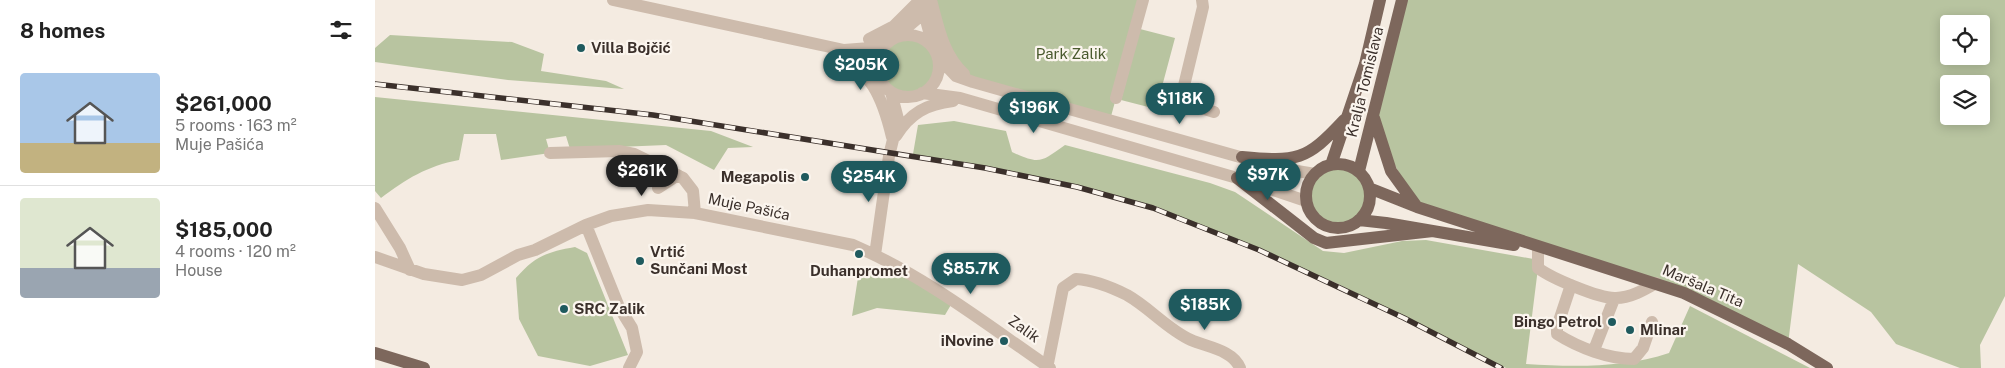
<!DOCTYPE html>
<html lang="en">
<head>
<meta charset="utf-8">
<style>
  body { margin:0; font-family:"Public Sans",sans-serif; background:#f2f2f2; color:#222; height:100vh; display:flex; flex-direction:column; font-size:19px; white-space:nowrap }
  * { box-sizing:border-box; margin:0 }
  p { font-size:16px; color:#767676 }
  .icon { flex:none; width:28px; height:28px; fill:none; stroke:currentColor; stroke-width:2; stroke-linecap:round; stroke-linejoin:round }
  .map { position:relative; flex:1; overflow:hidden }
  .sheet { display:flex; flex-direction:column; background:#fff; width:375px }
  .sheet>* { flex:none }
  .buttons { position:absolute; left:1565px; top:15px; display:grid; gap:10px }
  .buttons a { display:grid; place-items:center; width:50px; height:50px; border-radius:5px; background:#fff; box-shadow:0 2px 12px #0003; font-size:25px }
  .price { position:absolute; translate:-50% -42px; padding:0 11px; border-radius:18px; background:#1f5a5e; color:#fff; font-size:16px; line-height:32px; filter:drop-shadow(0 1px 2px #0008) }
  .price::after { content:''; position:absolute; left:50%; top:30px; width:15px; height:11px; margin-left:-8px; background:inherit; clip-path:polygon(0 0,100% 0,50% 100%) }
  .price.selected { background:#222; color:#fff }
  ul { padding:0; list-style:none }
  li { display:flex; align-items:center; gap:15px; height:125px; padding:0 20px }
  li+li { border-top:1px solid #e0e0e0 }
  li span { display:grid; place-items:center; flex:none; width:140px; height:100px; border-radius:5px; color:#555 }
  li>.icon { margin-inline-start:auto }
  span .icon { width:60px; height:60px; fill:#fffc; stroke-width:1 }
  li b { font-size:21px }
  h2 { display:flex; justify-content:space-between; align-items:center; height:60px; padding:0 20px; font-size:21px }
  main { display:flex; flex:1; min-height:0 }
  .map>svg:first-child { display:block }
</style>
</head>
<body>
<main>
<section class="sheet">
<h2>8 homes<svg class="icon" aria-label="filters" viewBox="0 0 24 24"><path d="M4 7h16M4 17h16"/><circle cx="9" cy="7" r="2"/><circle cx="15" cy="17" r="2"/></svg></h2>
<ul>
<li><span style="background:linear-gradient(#a9c7e8 70%,#c2b280 0)"><svg class="icon" aria-label="home" viewBox="0 0 24 24"><path d="M3 11l9-7 9 7M6 9v11h12V9"/></svg></span><div><b>$261,000</b><p>5 rooms · 163 m²</p><p>Muje Pašića</p></div></li>
<li><span style="background:linear-gradient(#dfe7d0 70%,#9aa5b1 0)"><svg class="icon" aria-label="home" viewBox="0 0 24 24"><path d="M3 11l9-7 9 7M6 9v11h12V9"/></svg></span><div><b>$185,000</b><p>4 rooms · 120 m²</p><p>House</p></div></li>
</ul>
</section>
<div class="map">
<svg width="1630" height="368" viewBox="0 0 1630 368">
  <rect width="100%" height="100%" fill="#f4ebe1"/>
  <path fill="#b8c4a0" fill-rule="evenodd" d="M556,0h212l-33,120 -137,-38 -18,-16z
    M1027,0h603v296l-25,49 1,23h-21l-64,-24 -25,-32 -73,-48 -10,80 -104,-51 -267,-86 -39,-74 2,-46zM1574,24h32v32h-32zM1574,84h32v32h-32z
    M765,29l35,9 -19,71 -35,-9z
    M15,35l122,7 32,12 -3,17 65,10 18,8 -116,-9 -133,-18v-14z
    M503 66a30 30 0 1 1 60 0a30 30 0 1 1-60 0Z
    M0,97l336,34 42,16 -25,1 -14,22 -48,-25 -96,4 -4,-13 -20,3 4,14 -49,7 -5,-26h-32l-5,26c-32,6 -53,19 -78,38l-6,-7z
    M579,121l52,10 6,21c28,13 29,10 53,-7l145,38 25,9 88,59 21,2 58,-12 24,-1 113,20 -13,104c47,3 98,4 143,-11l21,-47 120,62h-304l-170,-85 -181,-77 -77,-21 -165,-31 5,-29z
    M934 196a29 29 0 1 1 58 0a29 29 0 1 1-58 0Z
    M200,247l12,6 41,102 -38,11 -52,-10 -19,-37 -3,-41c19,-22 31,-26 59,-31z
    M487,267l43,7 47,29 -7,12 -68,-7 -25,8 7,-45z"/>
  <g fill="none" stroke-linecap="round" stroke-linejoin="round">
    <path stroke="#cdbbac" stroke-width="12" d="M238,0l231,50 26,-2 19,-7
      M552,0l-3,13 9,33
      M556,0c7,26 12,55 33,74
      M827,0l1,7 -21,87 7,10 25,8
      M502 66a31 31 0 1 1 62 0a31 31 0 1 1-62 0Z
      M522,36l27,-23
      M494,39l25,-13 26,-26
      M458,50c38,22 49,45 59,87
      M563,57l18,19 17,6 306,86 36,6
      M547,93l38,5 277,80 69,23
      M741,98l27,-98
      M521,136c14,-23 31,-32 57,-35
      M175,153l69,-2 15,3 49,24 10,13 2,22
      M283,188l20,-13
      M0,208l25,40 10,22
      M211,225l33,82 13,21 5,24 -8,16
      M1163,249v19c13,10 62,31 78,30 14,0 28,-8 40,-15
      M500,255l14,-99 9,-37 -7,-27
      M0,257l49,17 38,6 19,-5 37,-20 17,-5 51,-25 25,-9 37,-6 47,3 158,32c72,31 133,79 197,123
      M1196,285l-14,42v7c22,14 52,25 77,25l9,-11 9,-26
      M1219,350l20,-51
      M672,368l16,-80 13,-9c16,1 37,9 51,16 23,13 40,34 64,45 16,7 42,10 49,28"/>
    <path stroke="#7d675c" stroke-width="12" d="M999,118l17,53 26,36
      M867,157c55,5 64,4 102,-37
      M931 196a32 32 0 1 1 64 0a32 32 0 1 1-64 0Z
      M956,165l34,-101 15,-64
      M984,171l43,-171
      M862,178l77,60 12,5 107,-12
      M994,188l48,19 267,86 104,51 39,24
      M984,220l27,3 128,22
      M0,353l49,15"/>
    <defs>
      <path id="rail" d="M0,84l278,31 332,53 92,19 76,21 106,42 145,68 97,50"/>
    </defs>
    <use href="#rail" stroke="#3b302b" stroke-width="5.5"/>
    <use href="#rail" stroke="#fbf5ee" stroke-width="4" stroke-dasharray="11" stroke-linecap="butt"/>
  </g>
  <g fill="#1f5a5e" stroke="#fbf5ee" stroke-width="2">
    <circle cx="206" cy="48" r="5"/>
    <circle cx="430" cy="177" r="5"/>
    <circle cx="484" cy="254" r="5"/>
    <circle cx="265" cy="261" r="5"/>
    <circle cx="189" cy="309" r="5"/>
    <circle cx="1237" cy="322" r="5"/>
    <circle cx="1255" cy="330" r="5"/>
    <circle cx="629" cy="341" r="5"/>
  </g>
  <g text-anchor="middle" stroke-width="4.5" stroke-linejoin="round" paint-order="stroke">
    <g font-size="15" font-weight="bold" fill="#3b302b" stroke="#fbf5ee" text-anchor="start">
      <text x="216" y="53">Villa Bojčić</text>
      <text x="420" y="182" text-anchor="end">Megapolis</text>
      <text x="275" y="257">Vrtić<tspan x="275" dy="17">Sunčani Most</tspan></text>
      <text x="484" y="276" text-anchor="middle">Duhanpromet</text>
      <text x="199" y="314">SRC Zalik</text>
      <text x="1227" y="327" text-anchor="end">Bingo Petrol</text>
      <text x="1265" y="335">Mlinar</text>
      <text x="619" y="346" text-anchor="end">iNovine</text>
    </g>
    <g font-size="15" fill="#4a5a2e" stroke="#fbf5ee">
      <text x="696" y="59">Park Zalik</text>
    </g>
    <g font-size="15" fill="#3b302b" stroke="#fbf5ee">
      <text transform="translate(990 82) rotate(-76)" y="5">Kralja Tomislava</text>
      <text transform="translate(374 207) rotate(12)" y="5">Muje Pašića</text>
      <text transform="translate(1328 286) rotate(23)" y="5">Maršala Tita</text>
      <text transform="translate(649 329) rotate(36)" y="5">Zalik</text>
    </g>
  </g>
</svg>
<div class="buttons">
<a><svg class="icon" aria-label="locate" viewBox="0 0 24 24"><circle cx="12" cy="12" r="6"/><path d="M12 2v4M12 18v4M2 12h4M18 12h4"/></svg></a>
<a><svg class="icon" aria-label="layers" viewBox="0 0 24 24"><path d="M12 4l9 5-9 5-9-5zM3 14l9 5 9-5"/></svg></a>
</div>
<b class="price" style="left:486px;top:91px">$205K</b>
<b class="price" style="left:805px;top:125px">$118K</b>
<b class="price" style="left:659px;top:134px">$196K</b>
<b class="price selected" style="left:267px;top:197px">$261K</b>
<b class="price" style="left:893px;top:201px">$97K</b>
<b class="price" style="left:494px;top:203px">$254K</b>
<b class="price" style="left:596px;top:295px">$85.7K</b>
<b class="price" style="left:830px;top:331px">$185K</b>
</div>
</main>
</body>
</html>
